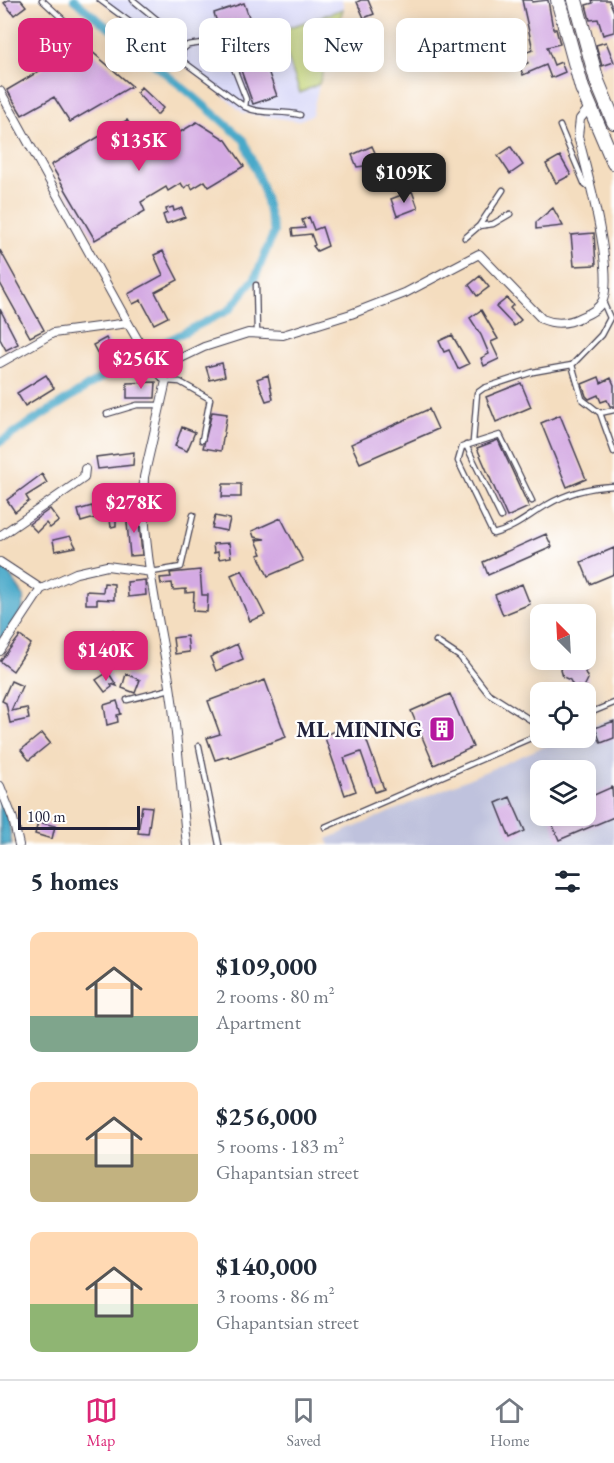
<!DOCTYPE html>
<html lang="en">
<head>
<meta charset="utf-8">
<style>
  body { margin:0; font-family:"EB Garamond",serif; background:#f6f6f7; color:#1f2937; height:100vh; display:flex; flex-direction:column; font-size:22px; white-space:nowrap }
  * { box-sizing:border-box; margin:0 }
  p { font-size:20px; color:#747a83 }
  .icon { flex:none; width:33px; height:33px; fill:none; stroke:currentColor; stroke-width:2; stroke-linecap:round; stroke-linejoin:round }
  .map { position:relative; height:845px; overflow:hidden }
  .drawer { display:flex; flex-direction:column; background:#fff; flex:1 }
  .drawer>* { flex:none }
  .hud { position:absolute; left:18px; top:18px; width:579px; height:54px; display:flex; gap:12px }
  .needle { width:39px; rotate:336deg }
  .controls { position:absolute; left:530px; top:604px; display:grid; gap:12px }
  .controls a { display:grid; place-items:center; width:66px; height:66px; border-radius:12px; background:#fff; box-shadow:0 3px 15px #0003; font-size:30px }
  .scale { position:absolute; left:18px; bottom:15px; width:122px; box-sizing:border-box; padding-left:6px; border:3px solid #22223b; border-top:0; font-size:16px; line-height:21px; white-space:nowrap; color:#22223b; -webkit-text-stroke:4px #fff; paint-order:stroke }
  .price { position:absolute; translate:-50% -51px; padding:0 14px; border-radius:12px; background:#db2777; color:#fff; font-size:20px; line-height:39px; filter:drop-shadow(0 2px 3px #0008) }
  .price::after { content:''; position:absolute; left:50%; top:36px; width:18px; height:14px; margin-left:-9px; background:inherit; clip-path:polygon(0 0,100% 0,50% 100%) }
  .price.current { background:#222; color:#fff }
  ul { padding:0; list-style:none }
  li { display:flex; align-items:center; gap:18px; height:150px; padding:0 30px }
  li span { display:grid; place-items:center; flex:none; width:168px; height:120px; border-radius:12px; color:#555 }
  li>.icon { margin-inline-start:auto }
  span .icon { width:72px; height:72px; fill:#fffc; stroke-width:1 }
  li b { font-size:26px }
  h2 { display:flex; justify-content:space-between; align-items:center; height:72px; padding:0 30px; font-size:26px }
  .tag { padding:0 21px; border-radius:12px; background:#fff; box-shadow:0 3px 15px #0003; font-size:21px; line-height:54px }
  .tag.current { background:#db2777; color:#fff }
  .menu { display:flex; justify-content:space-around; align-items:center; height:84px; border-top:2px solid #e0e1e3; background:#fff; font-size:16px; color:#747a83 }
  .menu a { display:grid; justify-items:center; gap:3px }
  .menu .current { color:#db2777 }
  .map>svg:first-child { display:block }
</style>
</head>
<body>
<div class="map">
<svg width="614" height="845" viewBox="0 0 614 845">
  <rect width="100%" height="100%" fill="#fff"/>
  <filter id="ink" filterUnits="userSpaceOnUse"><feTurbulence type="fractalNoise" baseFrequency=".0167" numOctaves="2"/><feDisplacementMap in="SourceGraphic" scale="12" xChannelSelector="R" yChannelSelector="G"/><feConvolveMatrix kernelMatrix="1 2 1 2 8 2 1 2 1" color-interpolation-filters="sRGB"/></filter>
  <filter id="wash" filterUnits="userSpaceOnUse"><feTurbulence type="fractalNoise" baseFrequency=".008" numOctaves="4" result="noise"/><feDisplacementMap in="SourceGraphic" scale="24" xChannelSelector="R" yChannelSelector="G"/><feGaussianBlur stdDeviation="1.35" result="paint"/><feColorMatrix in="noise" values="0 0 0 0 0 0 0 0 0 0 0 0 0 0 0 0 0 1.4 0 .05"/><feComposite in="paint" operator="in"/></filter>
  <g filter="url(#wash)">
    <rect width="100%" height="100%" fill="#f4ddbf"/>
    <path fill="#d7d7f8" d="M100,0h242l2,8 -24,72 -8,35 -14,6 -55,-8 -35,-30z"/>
    <path fill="#bfc2dd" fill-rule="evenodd" d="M614,717v128h-284l-3,-6 237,-101h21v-9zM540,771h45v45h-45z"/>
    <path fill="#c3d476" stroke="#727b58" stroke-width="1.5" d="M343,9l-24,75 -19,9 -21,-62z"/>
    <path fill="#4aa9c9" stroke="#366682" stroke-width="1.5" d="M0,567l7,4 17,25 -2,16 -22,28z
      M0,796l8,19 4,30h-12z"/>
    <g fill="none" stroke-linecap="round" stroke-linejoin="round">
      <path stroke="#4aa9c9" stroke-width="8" d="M0,442l129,-82 100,-50 26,-32 19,-46 -12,-46 -18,-46 -52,-45 -118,-95"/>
    </g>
    <g id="blocks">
      <path fill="#d4aae3" d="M8,0h13l5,6 -12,9 -10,-12z
        M361,0h7l6,14 -10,4 -7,-16z
        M522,0h10v2l16,-2 5,29h3l4,15 -13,3 7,18 7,-3 4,10 -14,6 -5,-13 -23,10 -3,-8 8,-4 -4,-10 9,-3z
        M592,0h17l5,12v20l-11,3 -5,-16 -8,1 -4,-15 7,-2z
        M244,3l33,93 -24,8 -25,-70 -7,2 -7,-23z
        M41,42l13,21 30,-18 48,41 -62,36 -16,-25 -32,18 -15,-25 36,-21 -12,-20z
        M606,42l8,20 -12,4 -6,-21z
        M141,87l22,21 -6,7 -20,-22z
        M127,120l20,32 50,-30 29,18 18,26 -35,21 -4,-6 -13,8 -2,-5 -6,4 -3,-5 -13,8 -2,-4 -25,15 4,9 -50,29 -44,-75z
        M372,146l9,20 8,-3 7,17 -17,7 -8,-22 -14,2 -5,-12z
        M511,147l12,18 -13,9 -12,-18z
        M560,156l11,19 -15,8 -10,-19z
        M412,191l6,17 -21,8 -6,-17z
        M173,207l1,4 8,-3 3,9 -19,7 -3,-9 4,-2 -1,-4z
        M553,208l10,18 -27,3v-7z
        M309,217l5,13 8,-3 6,19 -11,5 -4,-5 2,-1 -4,-11 -18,2 -1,-7 13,-1 -3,-8z
        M594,233l2,32 -22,1 -3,-31z
        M0,250l44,80 -14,7 -30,-54z
        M163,251l15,29 -23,12 13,25 -14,7 -13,-24 -8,4 -5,-10 35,-19 -9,-20z
        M480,276l9,11 -12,9 -8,-11z
        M507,298l6,7 -3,3 11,12 -7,6 -18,-19z
        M0,309l18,35 -12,6 -6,-11z
        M481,310l17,29 -7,3 8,17 -15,7 -3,-8 8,-4 -8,-19 -11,-17z
        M452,335l17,29 -11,5 -9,-19 -5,2 -5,-11z
        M106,338l7,13 -13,7 -7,-13z
        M222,363l3,13 -15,4 -4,-13z
        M46,375l8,13 -29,18 -8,-13z
        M268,375l5,24 -7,2 -9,-22z
        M599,377l2,6 10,-5 3,7v21h-4l-3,-6 -6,2 -3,-7 -9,4 -3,-3 -4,-12z
        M156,382l-1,16h-28v-15z
        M521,383l10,24 -35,15 -10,-25z
        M429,409l9,20 -78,34 -9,-19z
        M212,412l15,2 -6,37 -18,-3z
        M560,415l26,64 -19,8 -26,-64z
        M182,427l13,5 -8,19 -12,-5z
        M498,440l31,67 -22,10 -30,-69z
        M134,452l-1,13 -35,4 -2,-12z
        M42,474l5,9 -21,13 3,5 -14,11 -8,-12z
        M223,484h18v13h-19z
        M112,491l3,22 5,-1 1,7 -5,1v6l-5,1 -3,-21 -13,1 -1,-13z
        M92,506l3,12 -14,4 -3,-12z
        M50,509l9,12 -9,7 -4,-5 -9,9 -8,-8z
        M138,511l4,44 -12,1 -4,-44z
        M215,516l15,3 -3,12 -15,-3z
        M281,518l22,43 -35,15 -10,-21 4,-1 -6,-14 9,-1 -11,-2 -2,-6z
        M546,534l6,13 -64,28 -5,-13z
        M70,536l6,11 -21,4 -2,-11z
        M229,543l2,14 -12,2 -1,-7 -4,1 -1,-9z
        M614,548v26l-24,10 -9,-22z
        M200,570l2,25h6l-1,17 -14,-1 1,-19 -8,1v-4l-13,1 -1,-7 -11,1 -1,-6 11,-1 -1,-4z
        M242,570l23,45 -15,6 -19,-46z
        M145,580l1,15 -18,2 -1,-15z
        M104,583l10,1v16l-17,-1v5h-11v-13l17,1z
        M522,584l8,20 -27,11 -8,-20z
        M113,630l5,3 5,8 -15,8 -7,-13z
        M20,636l11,8 -18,27 -13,-10z
        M187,636l2,16 -14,2 -2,-16z
        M237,644l6,15 -27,12 -6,-14z
        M565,660h22l3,5 -5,7 3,7 -4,8 -11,-1 -3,-6 -7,-3 -2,-7z
        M108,672l9,14 -6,-2 1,3 -7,5 -9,-12z
        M126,674l14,6 -5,13 -13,-5z
        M265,680l21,57 -57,21 -1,-2 -13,4 -8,-22 13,-4 -12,-33z
        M11,681l11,5 -11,25 16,-3 2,11 -19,4 -4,-20 -4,-2z
        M450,694l23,53 -39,18 -23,-54z
        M117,701l4,13 -4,1 1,7 -11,3 -3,-20z
        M614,721v17l-13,5 -6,-15z
        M360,722l24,67 -9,3 -14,-40 -17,6 12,33 -11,4 -21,-60z
        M42,733l8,10 -21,17 -8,-10z
        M612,787l2,30 -55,23 -10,-24h36v-17z
        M510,797l15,34 -15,7 -14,-35z
        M142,806l10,1 -4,27 -10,-1z
        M38,822l17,4 -3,13 -17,-5z"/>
    </g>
  </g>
  <g filter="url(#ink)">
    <use href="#blocks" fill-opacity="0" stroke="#423e4f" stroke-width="1.5"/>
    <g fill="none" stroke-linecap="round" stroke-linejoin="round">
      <defs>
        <path id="service" d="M42,0l24,22
          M100,0l145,107c16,8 37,3 55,8
          M133,0l33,27 -10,14
          M182,59v-9l6,-5 35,-5 23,59 -1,8
          M560,126l24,57 5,4
          M479,226l14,-2 17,-10
          M465,238l14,-12 24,-36
          M256,285l1,48
          M572,365l10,34 18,14 14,39
          M166,381l14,1 30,17 -8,41
          M600,413l14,-3
          M107,414l30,-9h23
          M473,442l4,-49 7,-5 49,-16 39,-7 29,-30 9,-17 -7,-16
          M466,445l35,72
          M532,501l-32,-66 -38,12 -4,14 35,73c21,-5 36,-19 54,-29 20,-12 44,-18 67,-19
          M152,572l29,-5 12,-52
          M436,641l24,16 28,36 52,33
          M127,700l43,-11
          M585,715l29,-12
          M199,746l20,99
          M325,827l215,-93"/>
        <path id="minor" d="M0,91l128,232 23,40 15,18 -22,96c-3,69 15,141 26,209 8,52 11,106 17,159
          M0,363l53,-30 75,-10
          M158,369l46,-22 44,-14 35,2 68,-21 54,-21 74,-39 63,65c14,6 26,5 39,-2 8,-3 18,-8 22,-17 11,-31 -16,-129 -25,-164l2,-17 9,-11
          M0,536l84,-58 1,-9
          M0,562l41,27
          M0,651l41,-62 35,-16 31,-7 45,6
          M0,786l13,33 6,26"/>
        <path id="primary" d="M558,0l24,88 32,75
          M575,0l22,81 17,41"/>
      </defs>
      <use href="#service" stroke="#423e4f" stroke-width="7"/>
      <use href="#minor" stroke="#423e4f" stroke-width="10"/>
      <use href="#primary" stroke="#423e4f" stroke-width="16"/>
      <use href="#service" stroke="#fff" stroke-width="4.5"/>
      <use href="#minor" stroke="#fff" stroke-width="8"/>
      <use href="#primary" stroke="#fff" stroke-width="14"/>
    </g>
  </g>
  <defs>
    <symbol id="building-square" viewBox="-11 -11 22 22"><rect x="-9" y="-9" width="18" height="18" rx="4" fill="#b5179e" stroke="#fff"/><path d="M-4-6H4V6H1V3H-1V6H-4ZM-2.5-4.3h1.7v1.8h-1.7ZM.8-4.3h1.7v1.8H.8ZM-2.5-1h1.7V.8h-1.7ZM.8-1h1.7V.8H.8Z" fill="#fff"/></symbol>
  </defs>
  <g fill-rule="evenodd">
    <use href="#building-square" x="427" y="714" width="30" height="30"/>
  </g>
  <g text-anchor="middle" stroke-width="4.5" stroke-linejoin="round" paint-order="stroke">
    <g font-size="22" font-weight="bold" fill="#22223b" stroke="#fff" text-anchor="end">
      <text x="422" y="737">ML MINING</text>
    </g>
  </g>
</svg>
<div class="controls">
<a><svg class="needle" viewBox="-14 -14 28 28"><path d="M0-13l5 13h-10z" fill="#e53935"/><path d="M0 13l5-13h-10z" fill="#747a83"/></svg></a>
<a><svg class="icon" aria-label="locate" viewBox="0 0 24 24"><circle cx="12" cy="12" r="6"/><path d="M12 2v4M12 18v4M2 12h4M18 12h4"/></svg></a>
<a><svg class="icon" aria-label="layers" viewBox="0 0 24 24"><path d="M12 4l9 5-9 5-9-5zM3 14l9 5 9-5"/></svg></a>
</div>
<div class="scale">100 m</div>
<b class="price" style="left:139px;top:172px">$135K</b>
<b class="price current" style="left:404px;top:204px">$109K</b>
<b class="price" style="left:141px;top:390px">$256K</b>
<b class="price" style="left:134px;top:534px">$278K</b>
<b class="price" style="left:106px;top:682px">$140K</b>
<div class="hud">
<a class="tag current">Buy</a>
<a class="tag">Rent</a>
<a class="tag">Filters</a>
<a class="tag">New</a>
<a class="tag">Apartment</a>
</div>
</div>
<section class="drawer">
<h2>5 homes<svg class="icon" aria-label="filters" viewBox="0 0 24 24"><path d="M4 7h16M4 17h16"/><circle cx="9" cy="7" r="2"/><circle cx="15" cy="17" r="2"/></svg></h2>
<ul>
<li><span style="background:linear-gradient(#ffd9b3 70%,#7fa58c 0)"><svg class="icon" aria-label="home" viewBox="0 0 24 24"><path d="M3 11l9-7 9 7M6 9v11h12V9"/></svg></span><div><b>$109,000</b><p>2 rooms · 80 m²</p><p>Apartment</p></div></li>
<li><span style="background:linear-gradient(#ffd9b3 60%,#c2b280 0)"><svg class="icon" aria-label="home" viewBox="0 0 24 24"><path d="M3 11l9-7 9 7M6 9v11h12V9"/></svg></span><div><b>$256,000</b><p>5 rooms · 183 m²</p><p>Ghapantsian street</p></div></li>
<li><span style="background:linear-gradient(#ffd9b3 60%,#8fb573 0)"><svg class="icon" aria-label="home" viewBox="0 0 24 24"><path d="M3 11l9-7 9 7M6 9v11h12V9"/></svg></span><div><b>$140,000</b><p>3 rooms · 86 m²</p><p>Ghapantsian street</p></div></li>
</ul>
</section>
<nav class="menu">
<a class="current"><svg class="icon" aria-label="map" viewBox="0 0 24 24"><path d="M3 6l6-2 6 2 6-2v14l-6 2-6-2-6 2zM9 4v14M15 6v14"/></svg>Map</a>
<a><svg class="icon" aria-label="saved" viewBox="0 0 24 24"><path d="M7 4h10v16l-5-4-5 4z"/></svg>Saved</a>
<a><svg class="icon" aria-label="home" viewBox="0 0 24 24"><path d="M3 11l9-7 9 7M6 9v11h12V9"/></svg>Home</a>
</nav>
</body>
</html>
